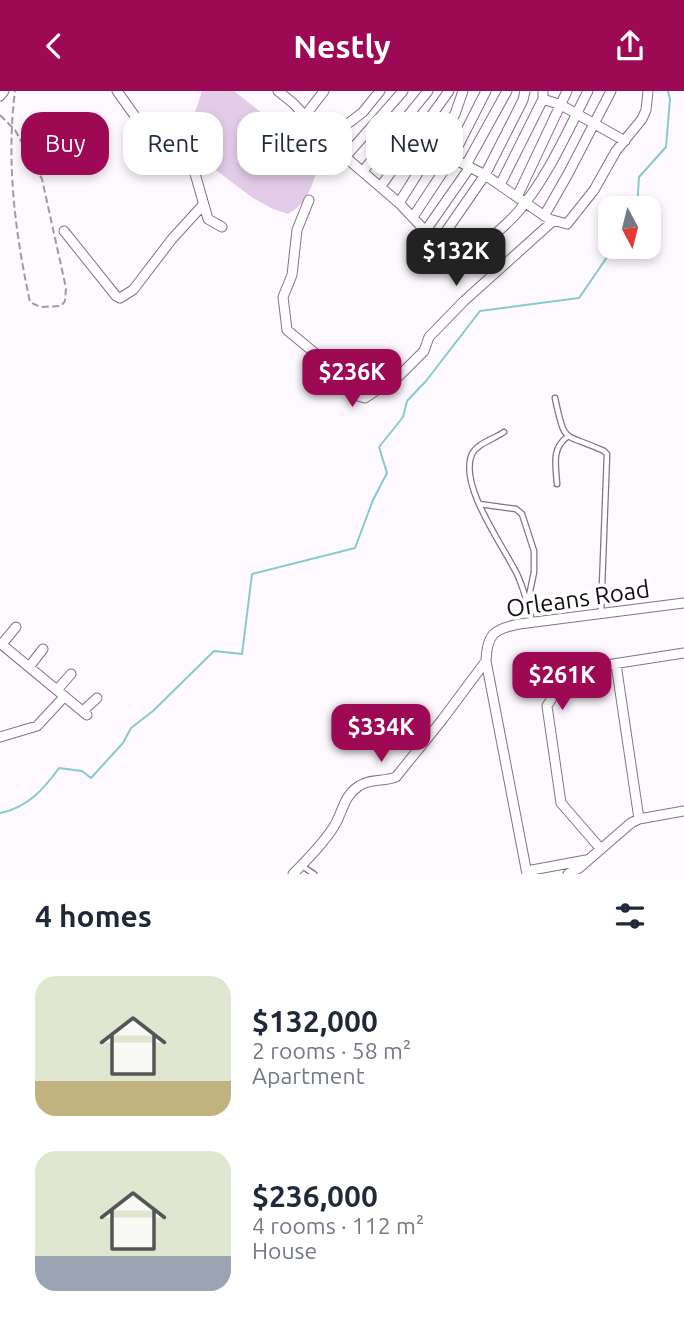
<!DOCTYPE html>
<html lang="en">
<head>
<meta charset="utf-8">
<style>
  body { margin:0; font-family:Ubuntu,sans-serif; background:#f6f6f7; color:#1f2937; height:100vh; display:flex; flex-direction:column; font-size:26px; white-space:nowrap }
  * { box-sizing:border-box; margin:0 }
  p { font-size:23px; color:#747a83 }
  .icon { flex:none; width:38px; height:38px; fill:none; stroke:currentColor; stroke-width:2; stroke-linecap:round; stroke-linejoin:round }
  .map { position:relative; height:783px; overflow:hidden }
  .side { display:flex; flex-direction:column; background:#fff; flex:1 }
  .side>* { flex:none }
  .banner { position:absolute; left:21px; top:21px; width:642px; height:63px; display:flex; gap:14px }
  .needle { width:46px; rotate:173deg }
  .buttons { position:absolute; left:598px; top:105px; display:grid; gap:14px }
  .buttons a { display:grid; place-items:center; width:63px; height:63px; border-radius:14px; background:#fff; box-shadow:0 4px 10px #0003; font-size:35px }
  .price { position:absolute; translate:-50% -60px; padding:0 16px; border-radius:14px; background:#9d0955; color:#fff; font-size:23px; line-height:46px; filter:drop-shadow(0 2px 4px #0008) }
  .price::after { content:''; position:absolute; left:50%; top:42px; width:21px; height:16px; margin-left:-10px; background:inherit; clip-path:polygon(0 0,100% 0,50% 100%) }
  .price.active { background:#222; color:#fff }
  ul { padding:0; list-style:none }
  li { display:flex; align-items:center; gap:21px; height:175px; padding:0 35px }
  li span { display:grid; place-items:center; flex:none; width:196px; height:140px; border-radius:21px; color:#555 }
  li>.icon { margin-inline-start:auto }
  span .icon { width:84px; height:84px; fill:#fffc; stroke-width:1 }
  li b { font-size:30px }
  h2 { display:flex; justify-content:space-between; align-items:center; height:84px; padding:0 35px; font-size:30px }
  .tag { padding:0 24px; border-radius:21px; background:#fff; box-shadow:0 4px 10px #0003; font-size:24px; line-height:63px }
  .tag.active { background:#9d0955; color:#fff }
  header { display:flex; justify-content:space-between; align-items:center; height:91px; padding:0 35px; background:#9d0955; color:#fff; font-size:32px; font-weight:700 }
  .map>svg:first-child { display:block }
</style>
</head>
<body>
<header><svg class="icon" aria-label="back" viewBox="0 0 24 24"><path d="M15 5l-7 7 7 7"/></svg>Nestly<svg class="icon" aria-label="share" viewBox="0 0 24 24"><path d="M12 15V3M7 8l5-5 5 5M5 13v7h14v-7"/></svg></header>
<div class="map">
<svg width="684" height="783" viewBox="0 0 684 783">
  <rect width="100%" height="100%" fill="#fdf9fe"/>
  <path fill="#e3cce8" d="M202,0h32l38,30 37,34 9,12c-6,19 -11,37 -30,47l-15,-5 -20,-11 -48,-36 -15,-35z"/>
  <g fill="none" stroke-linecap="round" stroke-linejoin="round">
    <path stroke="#87c9d1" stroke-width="2" d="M637,117l2,-31 27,-30 4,-48 -2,-8
      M0,722c27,-5 44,-24 59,-45l23,3 9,7 32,-35 8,-15 22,-17 61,-60 28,3 10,-80 103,-26 18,-48 14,-27 -8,-26 24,-30 4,-16 19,-20 54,-70 99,-13 35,-51"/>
    <defs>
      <path id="lane" d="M555,307c10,48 8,34 49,53l3,3 -6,159
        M504,341c-10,7 -26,11 -32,22 -14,31 32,93 45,120 7,15 11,31 15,47
        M557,393c-1,-18 -6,-35 10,-47
        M479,413l37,5 6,5 12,37v21l-6,29
        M302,775l12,8"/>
      <path id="street" d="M117,0l25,35 34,24 18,20 14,49 14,8
        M278,0l15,12 43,46 63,54 50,53 11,6 9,-4c15,-16 34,-29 48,-45 30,-34 50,-81 71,-122
        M0,5l4,-5
        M543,8l18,6 64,36
        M304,26l20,-26
        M327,49l36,-28 17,-21
        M346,65l57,-65
        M452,67l33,17 64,44 18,5 27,-34 22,-39 26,-32 4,-9 2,-19
        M466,74l41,-74
        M363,80l65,-80
        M500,94l43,-86v-8
        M381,95l68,-95
        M517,106l50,-106
        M309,109l-12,30 -5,45 -9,22 4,33 29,24 42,42 7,2 34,-22 25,-25 5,-14 35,-36 89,-80
        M399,112l56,-89 8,-23
        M544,125l24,-42 43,-83
        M413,126l39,-59 34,-67
        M426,139l44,-63
        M64,140l52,65 4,2 13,-8 39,-51 31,-34
        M438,152l47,-68 38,-75 2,-9
        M0,552l87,72
        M2,553l14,-17
        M616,573l23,155
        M29,576l14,-18
        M57,599l14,-16
        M83,620l14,-13
        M0,646l37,-11 27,-29
        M600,757l-39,-45 -14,-97 10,-16 24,-21 103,-16
        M527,780l59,-11
        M293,783c14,-14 29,-29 40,-46 10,-15 10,-32 26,-42 12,-8 25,-4 37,-9l46,-57 44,-59
        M527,783l-41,-213c1,-26 7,-32 33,-37l165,-21
        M568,783l11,-6 52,-45 8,-4 45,-8"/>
    </defs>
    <use href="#lane" stroke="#847187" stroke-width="7"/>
    <use href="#street" stroke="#847187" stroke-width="11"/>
    <path stroke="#a09aa1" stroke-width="2" stroke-dasharray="7 3.5" stroke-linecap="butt" d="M0,24l15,15 27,49 24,109 -1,13 -4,5 -21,1 -10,-5c-15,-69 -24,-141 -15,-211"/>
    <use href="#lane" stroke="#fff" stroke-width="4.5"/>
    <use href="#street" stroke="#fff" stroke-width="9"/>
  </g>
  <g text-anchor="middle" stroke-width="7" stroke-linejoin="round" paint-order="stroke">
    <g font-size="24" fill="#140d15" stroke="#fff">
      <text transform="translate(578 508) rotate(-8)" y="8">Orleans Road</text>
    </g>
  </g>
</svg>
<div class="buttons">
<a><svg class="needle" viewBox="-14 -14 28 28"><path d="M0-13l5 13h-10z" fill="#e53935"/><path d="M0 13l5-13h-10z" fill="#747a83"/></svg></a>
</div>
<b class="price active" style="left:456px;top:197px">$132K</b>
<b class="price" style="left:352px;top:318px">$236K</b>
<b class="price" style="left:562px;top:621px">$261K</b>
<b class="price" style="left:381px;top:673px">$334K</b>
<div class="banner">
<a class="tag active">Buy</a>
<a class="tag">Rent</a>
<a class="tag">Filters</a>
<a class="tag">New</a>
</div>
</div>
<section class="side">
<h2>4 homes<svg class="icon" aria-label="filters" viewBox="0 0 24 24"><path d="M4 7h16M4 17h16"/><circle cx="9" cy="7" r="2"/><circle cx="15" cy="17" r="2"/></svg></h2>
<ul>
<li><span style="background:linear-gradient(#dfe7d0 75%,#c2b280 0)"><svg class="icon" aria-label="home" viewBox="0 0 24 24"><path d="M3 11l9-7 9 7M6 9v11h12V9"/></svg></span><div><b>$132,000</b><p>2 rooms · 58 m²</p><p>Apartment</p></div></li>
<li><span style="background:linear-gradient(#dfe7d0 75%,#9aa5b1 0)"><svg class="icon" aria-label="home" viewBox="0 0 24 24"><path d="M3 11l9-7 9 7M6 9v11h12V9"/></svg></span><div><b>$236,000</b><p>4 rooms · 112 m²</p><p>House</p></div></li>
</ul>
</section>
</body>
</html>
